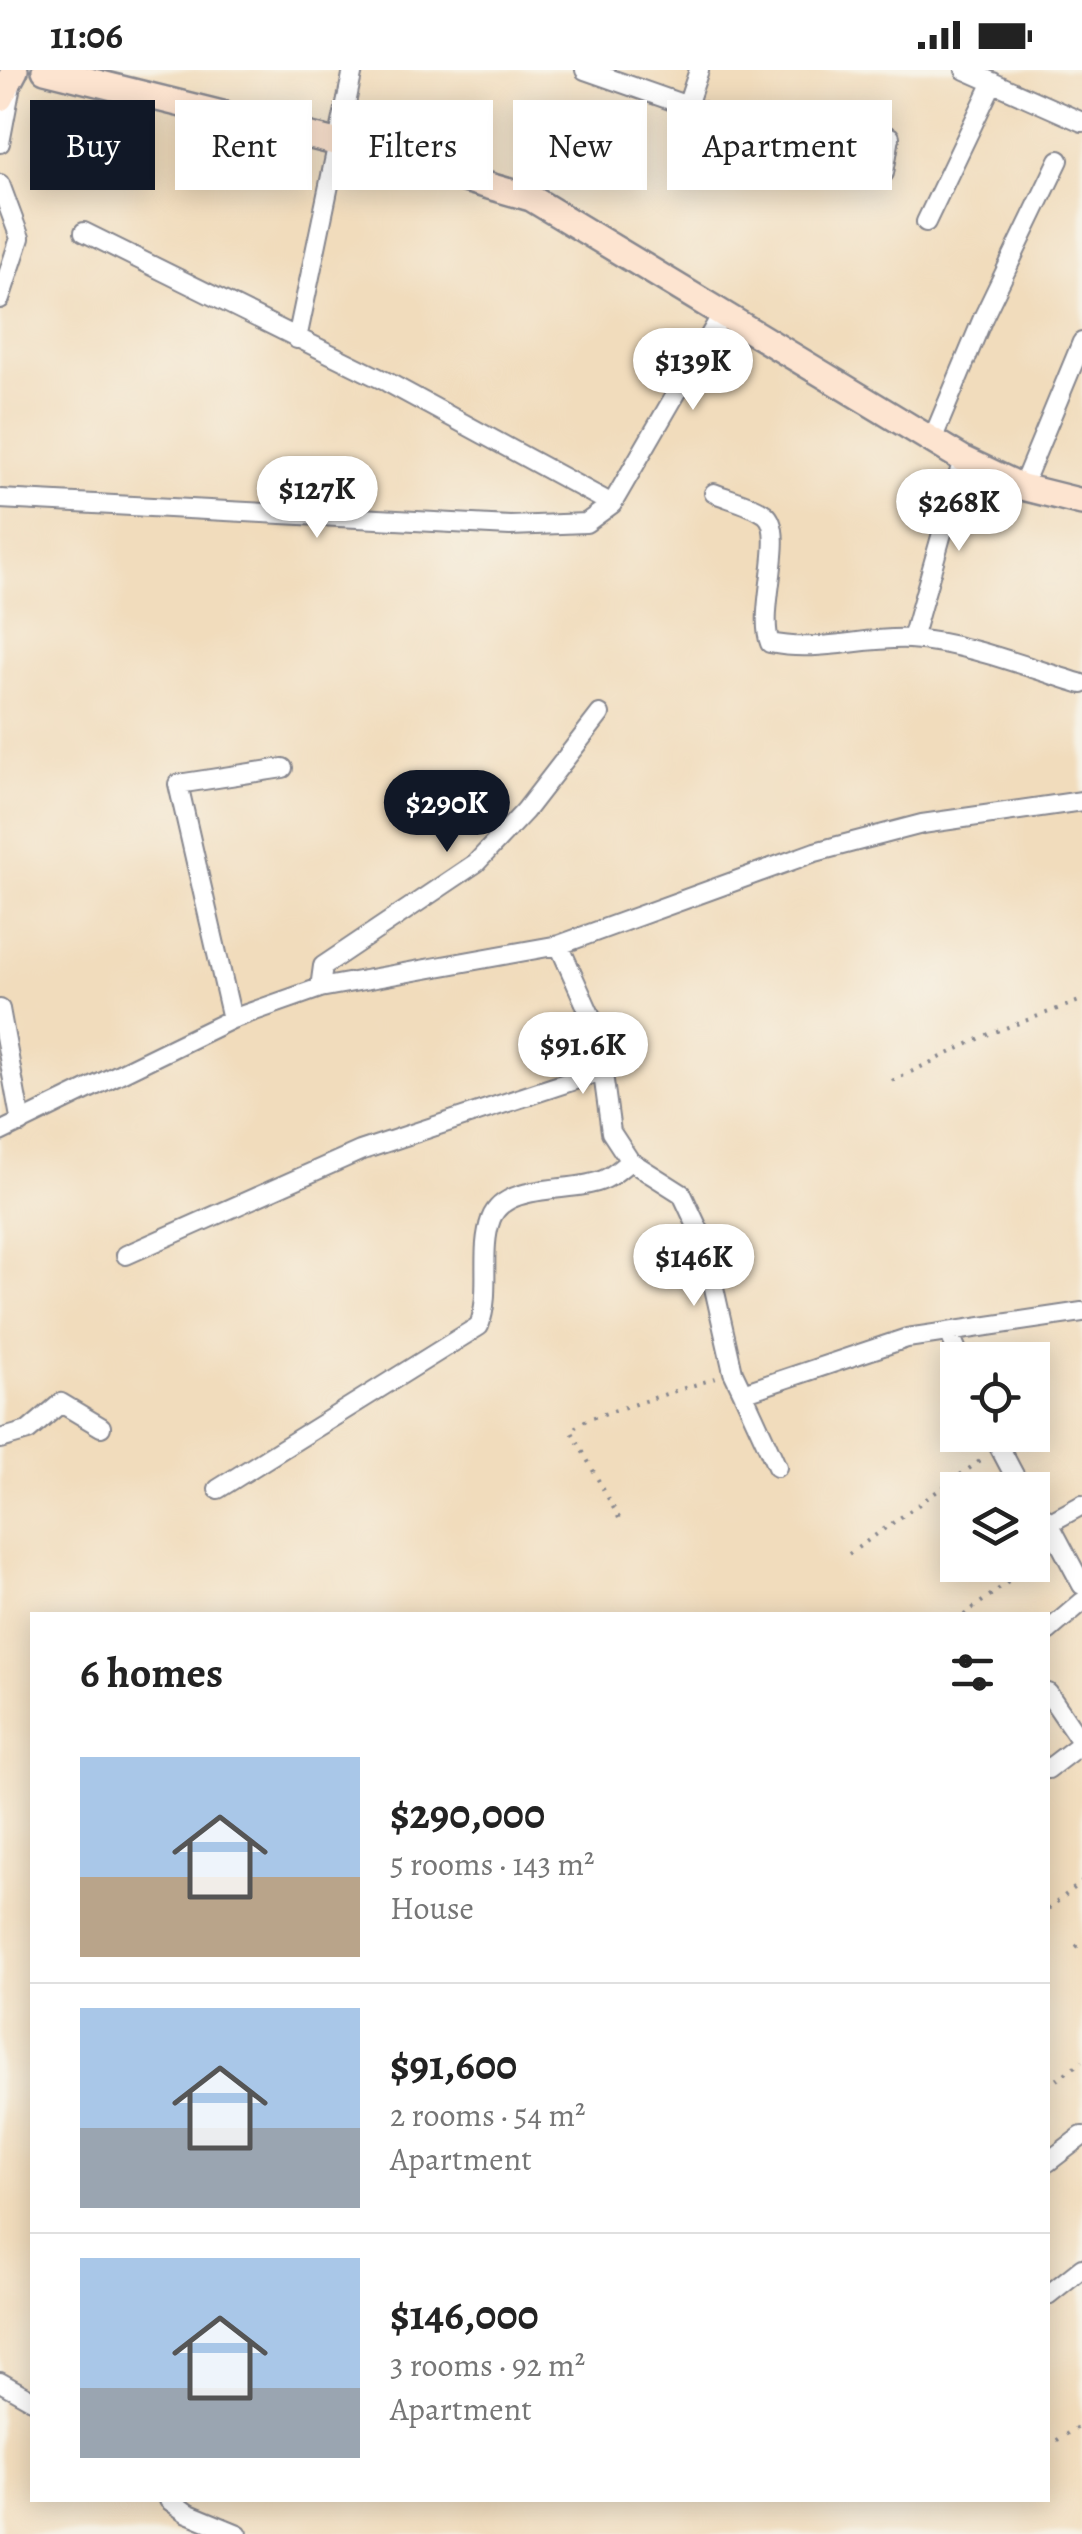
<!DOCTYPE html>
<html lang="en">
<head>
<meta charset="utf-8">
<style>
  body { margin:0; font-family:Alegreya,serif; background:#f6f6f6; color:#222; height:100vh; display:flex; flex-direction:column; font-size:38px; white-space:nowrap }
  * { box-sizing:border-box; margin:0 }
  p { font-size:32px; color:#767676 }
  .icon { flex:none; width:55px; height:55px; fill:none; stroke:currentColor; stroke-width:2; stroke-linecap:round; stroke-linejoin:round }
  .map { position:relative; flex:1; overflow:hidden }
  .sheet { position:absolute; left:30px; top:1542px; width:1020px; height:890px; display:flex; flex-direction:column; background:#fff; border-radius:0px; box-shadow:0 5px 25px #0003 }
  .sheet>* { flex:none }
  .top-card { position:absolute; left:30px; top:30px; width:1022px; height:90px; display:flex; gap:20px }
  .tools { position:absolute; left:940px; top:1272px; display:grid; gap:20px }
  .tools a { display:grid; place-items:center; width:110px; height:110px; border-radius:0px; background:#fff; box-shadow:0 5px 25px #0003; font-size:50px }
  .price { position:absolute; translate:-50% -85px; padding:0 22px; border-radius:35px; background:#fff; color:#222; font-size:32px; line-height:65px; filter:drop-shadow(0 2px 5px #0008) }
  .price::after { content:''; position:absolute; left:50%; top:60px; width:30px; height:22px; margin-left:-15px; background:inherit; clip-path:polygon(0 0,100% 0,50% 100%) }
  .price.active { background:#111827; color:#fff }
  ul { padding:0; list-style:none }
  li { display:flex; align-items:center; gap:30px; height:250px; padding:0 50px }
  li+li { border-top:2px solid #e0e0e0 }
  li span { display:grid; place-items:center; flex:none; width:280px; height:200px; border-radius:0px; color:#555 }
  li>.icon { margin-inline-start:auto }
  span .icon { width:120px; height:120px; fill:#fffc; stroke-width:1 }
  li b { font-size:42px }
  h2 { display:flex; justify-content:space-between; align-items:center; height:120px; padding:0 50px; font-size:42px }
  .pill { padding:0 35px; border-radius:0px; background:#fff; box-shadow:0 5px 25px #0003; font-size:35px; line-height:90px }
  .pill.active { background:#111827; color:#fff }
  .status { display:flex; justify-content:space-between; align-items:center; height:70px; padding:0 50px; background:#fff; direction:ltr }
  .status svg { height:28px; fill:currentColor }
  .map>svg:first-child { display:block }
</style>
</head>
<body>
<div class="status"><b>11:06</b><svg viewBox="0 0 49 12"><path d="M0 12V9h3v3zM5 12V6h3v6zM10 12V3h3v9zM15 12V0h3v12zM26 1h20v11H26zM47 4h2v5h-2z"/></svg></div>
<div class="map">
<svg width="1082" height="2464" viewBox="0 0 1082 2464">
  <rect width="100%" height="100%" fill="#f7f3e8"/>
  <filter id="ink" filterUnits="userSpaceOnUse"><feTurbulence type="fractalNoise" baseFrequency=".01" numOctaves="2"/><feDisplacementMap in="SourceGraphic" scale="20" xChannelSelector="R" yChannelSelector="G"/><feConvolveMatrix kernelMatrix="1 2 1 2 8 2 1 2 1" color-interpolation-filters="sRGB"/></filter>
  <filter id="wash" filterUnits="userSpaceOnUse"><feTurbulence type="fractalNoise" baseFrequency=".0048" numOctaves="4" result="noise"/><feDisplacementMap in="SourceGraphic" scale="40" xChannelSelector="R" yChannelSelector="G"/><feGaussianBlur stdDeviation="2.25" result="paint"/><feColorMatrix in="noise" values="0 0 0 0 0 0 0 0 0 0 0 0 0 0 0 0 0 1.4 0 .05"/><feComposite in="paint" operator="in"/></filter>
  <g filter="url(#wash)">
    <rect width="100%" height="100%" fill="#f1dcbc"/>
  </g>
  <g filter="url(#ink)">
    <g fill="none" stroke-linecap="round" stroke-linejoin="round">
      <defs>
        <path id="street" d="M585,0l231,81 28,-30 46,16 -6,36
          M965,0l117,52
          M687,36l12,-36
          M0,73l11,-58
          M0,114l20,54 -20,61
          M926,152l67,-140
          M84,162l303,150 225,122 109,-188
          M297,269l56,-269
          M932,370l51,-122 76,-158
          M1022,417l60,-145
          M714,423c15,6 37,11 51,21 23,17 -8,97 5,129 48,10 92,-6 139,-4 56,3 120,29 173,45
          M0,429l510,27 76,-3 26,-19
          M912,569l51,-180
          M559,875l38,85 14,102 19,29 52,33 21,45 30,133 10,21 164,-55 175,-26
          M320,918l3,-22 153,-103 49,-52 75,-97
          M0,939l21,114
          M232,949l-54,-235 105,-16
          M0,1062l232,-113 88,-31 239,-43 256,-93 107,-28 160,-23
          M126,1185l234,-104 245,-81
          M949,1262l12,28
          M743,1323l34,74
          M993,1365l29,55
          M0,1369l28,-8 33,-28 40,24
          M218,1419l261,-163c13,-34 0,-74 12,-107 14,-38 84,-25 114,-40 9,-4 17,-12 25,-18
          M1032,1433l17,20 33,62
          M1049,1453l33,-18
          M1048,1561l34,-29
          M1048,1623l34,50
          M1048,1699l34,-26
          M1048,2092l34,-26
          M1048,2225l34,-27
          M0,2312l32,18
          M169,2430l18,13 51,21"/>
        <path id="secondary" d="M45,0l294,73 192,55 432,261 59,28 60,15
          M0,28l15,-28"/>
      </defs>
      <use href="#street" stroke="#86868d" stroke-width="22"/>
      <use href="#secondary" stroke="#86868d" stroke-width="30"/>
      <path stroke="#86868d" stroke-width="4" stroke-dasharray="2.5 8" stroke-linecap="butt" d="M892,1011l97,-47 93,-34
        M619,1448l-48,-88 17,-11 128,-41
        M849,1484l135,-96
        M964,1545l67,-50
        M1048,1839l34,-27
        M1076,1877l6,-5
        M1048,2016l34,-25
        M1048,2376l34,-22"/>
      <use href="#street" stroke="#fff" stroke-width="18"/>
      <use href="#secondary" stroke="#fde4d0" stroke-width="25"/>
    </g>
  </g>
</svg>
<div class="tools">
<a><svg class="icon" aria-label="locate" viewBox="0 0 24 24"><circle cx="12" cy="12" r="6"/><path d="M12 2v4M12 18v4M2 12h4M18 12h4"/></svg></a>
<a><svg class="icon" aria-label="layers" viewBox="0 0 24 24"><path d="M12 4l9 5-9 5-9-5zM3 14l9 5 9-5"/></svg></a>
</div>
<b class="price" style="left:693px;top:343px">$139K</b>
<b class="price" style="left:317px;top:471px">$127K</b>
<b class="price" style="left:959px;top:484px">$268K</b>
<b class="price active" style="left:447px;top:785px">$290K</b>
<b class="price" style="left:583px;top:1027px">$91.6K</b>
<b class="price" style="left:694px;top:1239px">$146K</b>
<div class="top-card">
<a class="pill active">Buy</a>
<a class="pill">Rent</a>
<a class="pill">Filters</a>
<a class="pill">New</a>
<a class="pill">Apartment</a>
</div>
<section class="sheet">
<h2>6 homes<svg class="icon" aria-label="filters" viewBox="0 0 24 24"><path d="M4 7h16M4 17h16"/><circle cx="9" cy="7" r="2"/><circle cx="15" cy="17" r="2"/></svg></h2>
<ul>
<li><span style="background:linear-gradient(#a9c7e8 60%,#b9a48a 0)"><svg class="icon" aria-label="home" viewBox="0 0 24 24"><path d="M3 11l9-7 9 7M6 9v11h12V9"/></svg></span><div><b>$290,000</b><p>5 rooms · 143 m²</p><p>House</p></div></li>
<li><span style="background:linear-gradient(#a9c7e8 60%,#9aa5b1 0)"><svg class="icon" aria-label="home" viewBox="0 0 24 24"><path d="M3 11l9-7 9 7M6 9v11h12V9"/></svg></span><div><b>$91,600</b><p>2 rooms · 54 m²</p><p>Apartment</p></div></li>
<li><span style="background:linear-gradient(#a9c7e8 65%,#9aa5b1 0)"><svg class="icon" aria-label="home" viewBox="0 0 24 24"><path d="M3 11l9-7 9 7M6 9v11h12V9"/></svg></span><div><b>$146,000</b><p>3 rooms · 92 m²</p><p>Apartment</p></div></li>
</ul>
</section>
</div>
</body>
</html>
